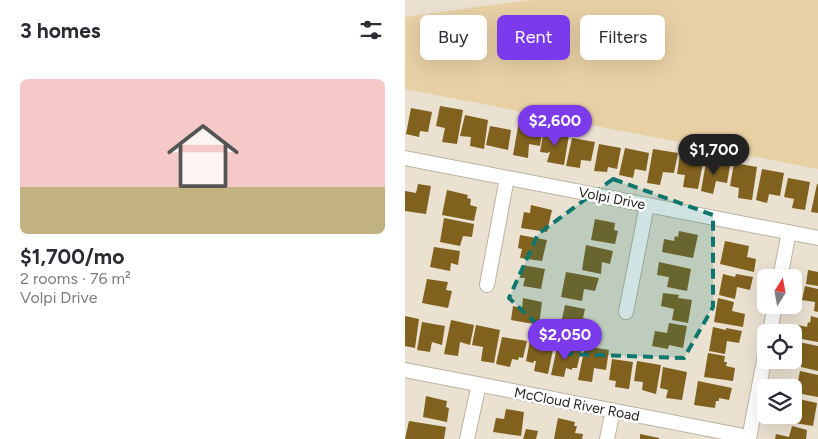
<!DOCTYPE html>
<html lang="en">
<head>
<meta charset="utf-8">
<style>
  body { margin:0; font-family:Figtree,sans-serif; background:#f7f7f7; color:#2b2b33; height:100vh; display:flex; flex-direction:column; font-size:19px; white-space:nowrap }
  * { box-sizing:border-box; margin:0 }
  p { font-size:16px; color:#7c7c81 }
  .icon { flex:none; width:28px; height:28px; fill:none; stroke:currentColor; stroke-width:2; stroke-linecap:round; stroke-linejoin:round }
  .map { position:relative; flex:1; overflow:hidden }
  .side { display:flex; flex-direction:column; background:#fff; width:405px }
  .side>* { flex:none }
  .top-card { position:absolute; left:15px; top:15px; width:322px; height:45px; display:flex; gap:10px }
  .needle { width:32px; rotate:11deg }
  .fabs { position:absolute; left:352px; top:269px; display:grid; gap:10px }
  .fabs a { display:grid; place-items:center; width:45px; height:45px; border-radius:8px; background:#fff; box-shadow:0 5px 20px #0002; font-size:25px }
  .price { position:absolute; translate:-50% -42px; padding:0 11px; border-radius:18px; background:#7c3aed; color:#fff; font-size:16px; line-height:32px; filter:drop-shadow(0 1px 2px #0008) }
  .price::after { content:''; position:absolute; left:50%; top:30px; width:15px; height:11px; margin-left:-8px; background:inherit; clip-path:polygon(0 0,100% 0,50% 100%) }
  .price.active { background:#222; color:#fff }
  ul { padding:0; list-style:none }
  li { display:grid; align-content:center; gap:10px; height:265px; padding:0 20px }
  li+li { border-top:1px solid #e1e1e2 }
  li span { display:grid; place-items:center; height:155px; border-radius:8px; color:#555 }
  li>.icon { margin-inline-start:auto }
  span .icon { width:90px; height:90px; fill:#fffc; stroke-width:1 }
  li b { font-size:21px }
  h2 { display:flex; justify-content:space-between; align-items:center; height:60px; padding:0 20px; font-size:21px }
  .chip { padding:0 18px; border-radius:8px; background:#fff; box-shadow:0 5px 20px #0002; font-size:18px; line-height:45px }
  .chip.active { background:#7c3aed; color:#fff }
  main { display:flex; flex:1; min-height:0 }
  .map>svg:first-child { display:block }
</style>
</head>
<body>
<main>
<section class="side">
<h2>3 homes<svg class="icon" aria-label="filters" viewBox="0 0 24 24"><path d="M4 7h16M4 17h16"/><circle cx="9" cy="7" r="2"/><circle cx="15" cy="17" r="2"/></svg></h2>
<ul>
<li><span style="background:linear-gradient(#f6c9c9 70%,#c2b280 0)"><svg class="icon" aria-label="home" viewBox="0 0 24 24"><path d="M3 11l9-7 9 7M6 9v11h12V9"/></svg></span><div><b>$1,700/mo</b><p>2 rooms · 76 m²</p><p>Volpi Drive</p></div></li>
</ul>
</section>
<div class="map">
<svg width="413" height="439" viewBox="0 0 413 439">
  <rect width="100%" height="100%" fill="#eae1d1"/>
  <path fill="#e8d0a5" d="M124,0h289v169l-413,-80v-72z"/>
  <path fill="#80611e" d="M35,106l23,4 -6,34 -15,-2 3,-14 -9,-2z
    M6,108l21,4 -4,20 -8,-1 -1,6 -13,-3z
    M60,115l23,5 -4,29 -14,-3 1,-9 -11,-1z
    M114,121l24,5 -3,20 -11,-2 -1,14 -15,-3z
    M85,126l21,4 -3,20 -22,-5z
    M139,130l25,5 -5,30 -17,-3 3,-10h-1l-1,1 -8,-1z
    M167,138l23,4 -4,19 -10,-1 -1,8 -14,-2z
    M194,144l22,4 -4,21 -9,-2 -1,5 -13,-1z
    M220,148l24,5 -3,18 -11,-2 -2,9 -14,-3z
    M248,149l25,4 -4,20 -11,-1 -3,13 -13,-2z
    M275,154l24,4 -6,31 -15,-2 2,-12 -8,-1z
    M301,162l24,4 -3,17 -11,-2 -3,13 -12,-3z
    M329,163l23,4 -5,33 -14,-2 1,-10 -9,-2z
    M357,169l22,4 -4,23 -11,-2 -2,9 -11,-3z
    M383,178l22,4 -5,28 -13,-2 2,-9 -10,-2z
    M13,184l13,2 -5,28 -21,-3v-20l11,2z
    M412,184h1v29l-7,-1z
    M42,190l21,5 -1,3 4,1 -1,6 7,2 -3,14 -32,-6z
    M126,205l21,5 -5,22 -26,-4 3,-16 6,1z
    M39,218l30,6 -2,13 -9,-1 -3,10 -20,-4z
    M190,219l20,4 -1,7 4,1 -3,13 -24,-4z
    M274,231l19,4 -5,23 -31,-6 2,-13 10,2 1,-5 3,1z
    M115,235l27,5 -5,21 -22,-3 2,-9 -4,-1z
    M320,241l24,5 -2,11 9,2 -2,13 -34,-8z
    M181,245l27,6 -3,13 -8,-2 -1,12 -19,-4z
    M29,247l26,4 -2,14 -7,-2 -1,8 -20,-4z
    M254,262l32,7 -4,22 -20,-4 2,-10 -12,-2z
    M117,265l23,4 -4,20 -18,-3 2,-8h-5z
    M403,270l10,2v14l-12,-2z
    M161,272l33,6 -4,13 -11,-2 -2,12 -21,-4z
    M318,274l12,3 1,-3 17,3 -3,13 -13,-3 -2,12 -16,-4z
    M22,279l21,3 -2,8 6,1 -4,17 -26,-5z
    M400,286l13,3v23l-4,-1 1,-9 -13,-2z
    M258,293l16,2 -1,3 14,2 -4,23 -16,-3 2,-11 -13,-3z
    M118,298l19,4 -3,23 -28,-5 2,-14 9,2z
    M313,298l16,4 -2,9 13,3 -2,13 -29,-5z
    M160,305l20,4 -2,9 10,3 -3,14 -30,-7z
    M0,316l14,3 -4,29 -10,-2z
    M406,316l7,2v24l-22,-4 2,-13 9,2 1,-5 2,1z
    M46,320l23,5 -4,20 -10,-3 -2,14 -14,-2z
    M17,322l23,4 -3,19 -10,-3 -2,10 -13,-2z
    M264,323l18,3 -4,22 -14,-3 -1,4 -16,-3 3,-15 12,2z
    M71,325l24,5 -6,33 -13,-2 2,-14 -11,-2z
    M308,327l13,3v-2l16,3 -3,12 -12,-2 -2,13 -16,-3z
    M97,337l25,4 -4,17 -4,-1 -1,3 -6,-1 -2,8 -14,-3z
    M125,340l24,5 -6,29 -14,-3 2,-10h-2l-1,2 -7,-2z
    M389,341l24,5v25l-17,-4 1,-6h-2l1,-5 -7,-2z
    M180,346l24,4 -3,20 -12,-2 -2,14 -14,-2z
    M152,347l24,4 -4,17h-5v2l-6,-2 -2,9 -13,-2z
    M303,353l17,3 -1,6h3l-1,4 9,2 -2,13 -29,-4z
    M207,359l21,3 -4,27 -14,-2 1,-6 -7,-1z
    M232,361l24,4 -5,29 -14,-4 1,-8 -9,-1z
    M258,367l24,5 -5,28 -16,-2 2,-8 -8,-2z
    M395,371l18,4v22l-16,-3 -1,3 -7,-2v-7h-9l1,-9 12,2z
    M293,381l34,7 -3,12 -10,-2v3h-3l-1,7 -21,-3z
    M21,396l21,5 -1,6 3,1 -2,14 -24,-5z
    M389,398l23,5 -4,23 -24,-4 1,-7h4z
    M101,409l18,3 -3,24 -28,-4 3,-14 8,1z
    M153,418l17,4 -1,4h3l-2,7 8,1 -1,5h-28z
    M4,421l37,6 -2,12h-39z
    M387,426l15,4 -1,9h-31l1,-5 13,3z
    M121,429l12,2 -2,8h-13z
    M235,434l19,4v1h-19z"/>
  <g fill="none" stroke-linecap="round" stroke-linejoin="round">
    <defs>
      <path id="minor" d="M0,158l413,80
        M375,278l9,-46
        M82,285l20,-107
        M221,312l21,-107
        M365,332l5,-27
        M0,370l344,67
        M62,439l12,-55
        M202,439l6,-29
        M344,439l17,-89"/>
    </defs>
    <use href="#minor" stroke="#bcb3a3" stroke-width="16"/>
    <use href="#minor" stroke="#fff" stroke-width="14"/>
  </g>
  <path fill="#0f766e" fill-opacity="0.2" stroke="#0f766e" stroke-width="4" stroke-dasharray="10 6" stroke-linejoin="round" d="M208,179l100,36v92l-29,51 -116,-4 -59,-56 29,-64z"/>
  <g text-anchor="middle" stroke-width="5" stroke-linejoin="round" paint-order="stroke">
    <g font-size="14" fill="#1f1c16" stroke="#fff">
      <text transform="translate(207 198) rotate(11)" y="5">Volpi Drive</text>
      <text transform="translate(172 404) rotate(11)" y="5">McCloud River Road</text>
    </g>
  </g>
</svg>
<div class="fabs">
<a><svg class="needle" viewBox="-14 -14 28 28"><path d="M0-13l5 13h-10z" fill="#e53935"/><path d="M0 13l5-13h-10z" fill="#7c7c81"/></svg></a>
<a><svg class="icon" aria-label="locate" viewBox="0 0 24 24"><circle cx="12" cy="12" r="6"/><path d="M12 2v4M12 18v4M2 12h4M18 12h4"/></svg></a>
<a><svg class="icon" aria-label="layers" viewBox="0 0 24 24"><path d="M12 4l9 5-9 5-9-5zM3 14l9 5 9-5"/></svg></a>
</div>
<b class="price" style="left:150px;top:147px">$2,600</b>
<b class="price active" style="left:309px;top:176px">$1,700</b>
<b class="price" style="left:160px;top:361px">$2,050</b>
<div class="top-card">
<a class="chip">Buy</a>
<a class="chip active">Rent</a>
<a class="chip">Filters</a>
</div>
</div>
</main>
</body>
</html>
